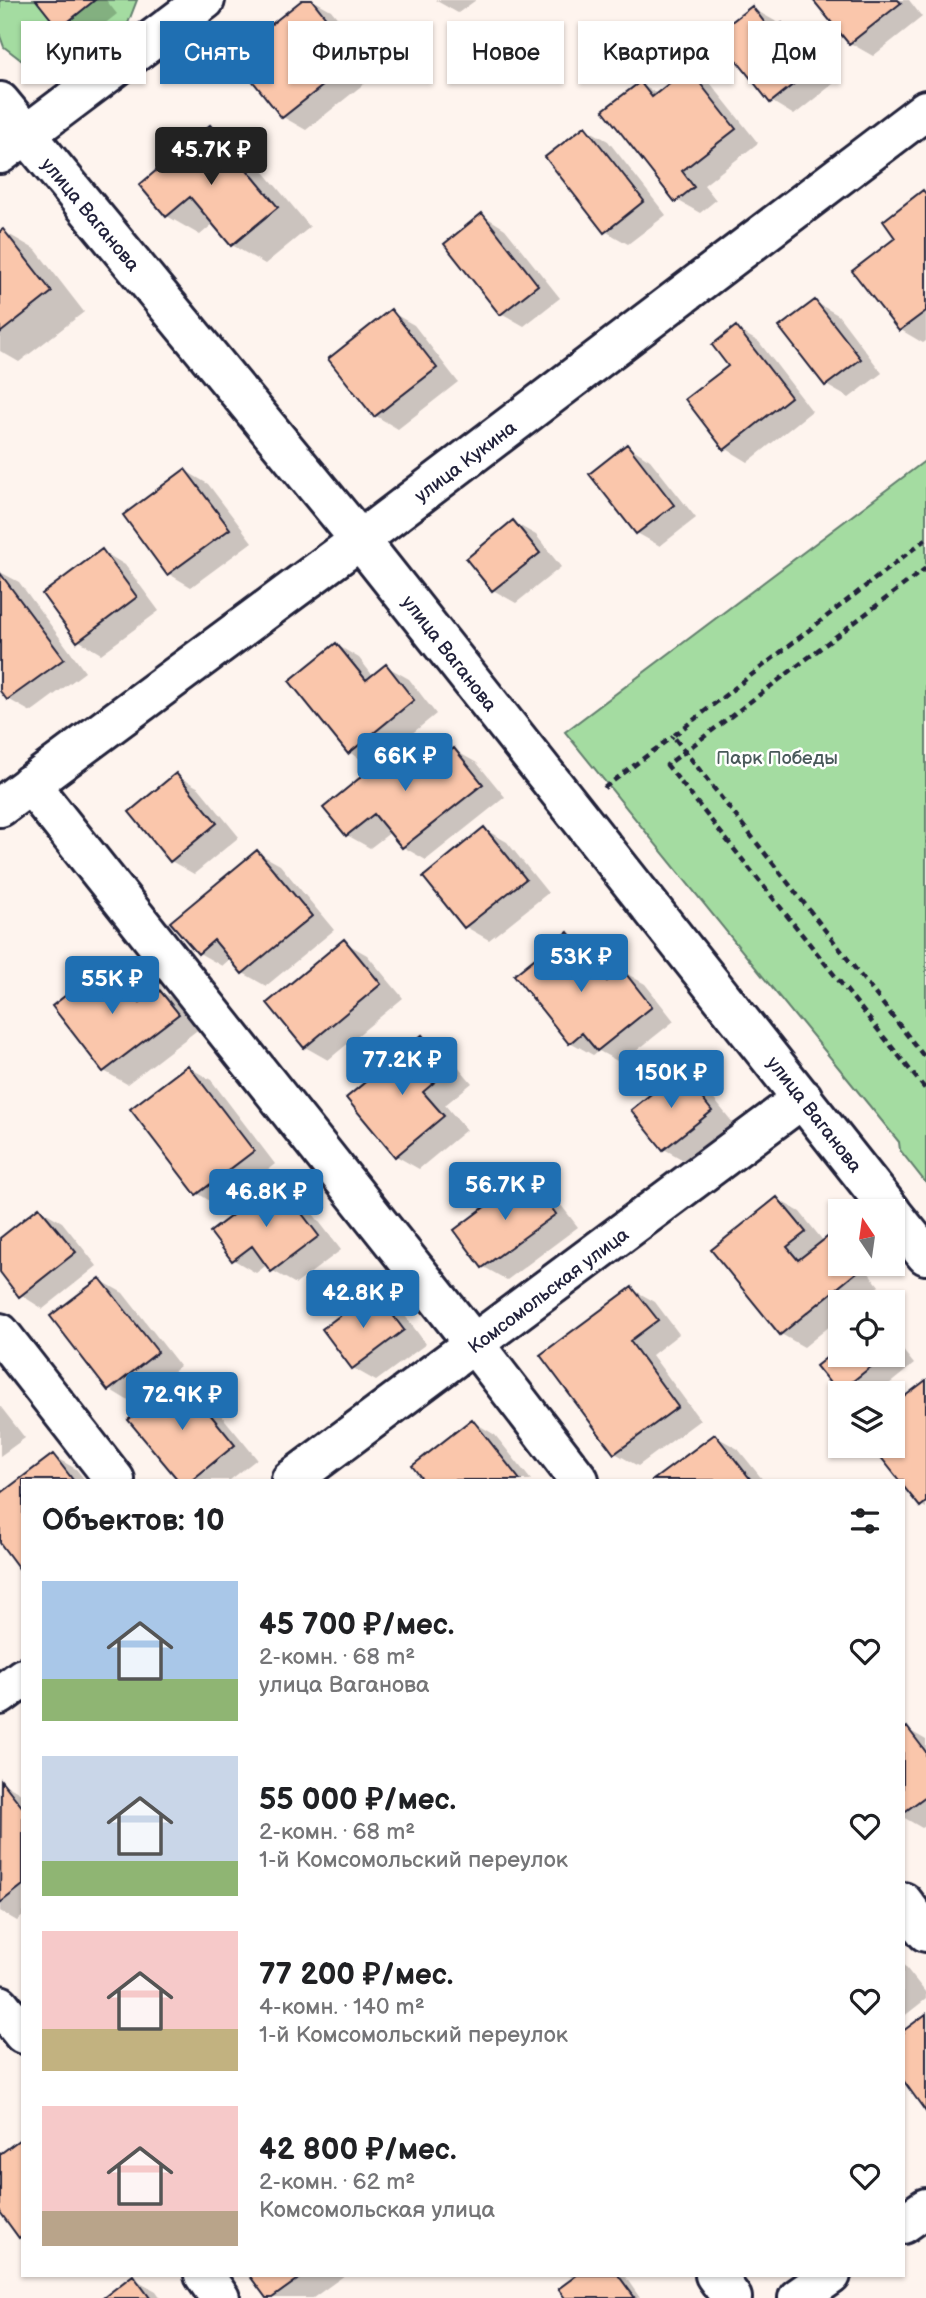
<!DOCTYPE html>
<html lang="ru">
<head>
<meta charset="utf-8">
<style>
  body { margin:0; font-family:"Balsamiq Sans",sans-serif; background:#f6f6f6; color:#202124; height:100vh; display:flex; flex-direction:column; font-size:26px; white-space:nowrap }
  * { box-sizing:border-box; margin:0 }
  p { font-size:23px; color:#757577 }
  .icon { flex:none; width:38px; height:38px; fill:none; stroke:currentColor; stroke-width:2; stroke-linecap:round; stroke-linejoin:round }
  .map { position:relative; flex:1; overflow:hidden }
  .details { position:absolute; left:21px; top:1479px; width:884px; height:798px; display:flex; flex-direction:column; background:#fff; border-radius:0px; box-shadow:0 2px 5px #0004 }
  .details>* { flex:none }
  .banner { position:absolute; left:21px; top:21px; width:886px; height:63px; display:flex; gap:14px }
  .needle { width:46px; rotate:347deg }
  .buttons { position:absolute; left:828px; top:1199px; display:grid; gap:14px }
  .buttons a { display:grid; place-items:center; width:77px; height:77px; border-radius:0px; background:#fff; box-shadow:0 2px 5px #0004; font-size:35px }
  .price { position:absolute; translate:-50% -60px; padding:0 16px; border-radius:7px; background:#1f6fb2; color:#fff; font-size:23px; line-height:46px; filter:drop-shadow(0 2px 4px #0008) }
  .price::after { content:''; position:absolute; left:50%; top:42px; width:21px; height:16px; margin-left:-10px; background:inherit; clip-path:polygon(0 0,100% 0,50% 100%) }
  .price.current { background:#222; color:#fff }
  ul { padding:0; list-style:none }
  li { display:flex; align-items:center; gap:21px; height:175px; padding:0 21px }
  li span { display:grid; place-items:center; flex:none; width:196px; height:140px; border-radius:0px; color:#555 }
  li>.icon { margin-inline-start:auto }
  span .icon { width:84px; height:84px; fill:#fffc; stroke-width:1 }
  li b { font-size:30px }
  h2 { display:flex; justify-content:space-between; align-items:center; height:84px; padding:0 21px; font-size:30px }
  .tag { padding:0 24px; border-radius:0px; background:#fff; box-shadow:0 2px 5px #0004; font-size:24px; line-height:63px }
  .tag.current { background:#1f6fb2; color:#fff }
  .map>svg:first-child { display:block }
</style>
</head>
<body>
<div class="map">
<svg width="926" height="2298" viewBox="0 0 926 2298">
  <rect width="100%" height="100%" fill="#fef4ee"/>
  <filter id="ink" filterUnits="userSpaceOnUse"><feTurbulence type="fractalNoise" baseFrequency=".0143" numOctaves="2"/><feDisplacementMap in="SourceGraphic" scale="14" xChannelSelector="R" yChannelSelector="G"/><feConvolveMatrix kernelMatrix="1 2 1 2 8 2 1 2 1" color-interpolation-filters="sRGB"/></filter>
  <g filter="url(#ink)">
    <path fill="#a4dca1" stroke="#637f6e" stroke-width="2" d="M0,0h137l-17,44 -29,24 -25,8 -37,-10 -25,-19 -4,-11z
      M926,460v723l-26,-33 -1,-8 -100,-123 -1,1 -233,-288z"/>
    <path fill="#0003" d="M38,0h68l11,14 -34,27 -23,-14z
      M304,0h9l18,10 49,61 -74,59 -23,-13 -42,-83 12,7z
      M435,0h41l-18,13z
      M816,0h93l13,17 -49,39 -23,-13z
      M752,8l23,13 5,6 2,-2 23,13 33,42 -44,35 -23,-14z
      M689,70l22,14 47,59 -54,42 12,15 -16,13 -23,-13 -37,-116 18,10z
      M210,128l33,19 67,80 -45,37 -33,-19 -18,-22 -14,12 -33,-19z
      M585,128l23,13 58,74 -38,29 -23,-13z
      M923,193l3,1v147l-3,2 -22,-13 -46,-59 43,-33z
      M483,215l22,14 55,69 -36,28 -23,-13z
      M3,231l33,19 48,62 -65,50 -19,-11v-117z
      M815,302l23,13 44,58 -33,25 -23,-13z
      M391,312l23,13 44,57 -60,47 -22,-13 -45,-57z
      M736,329l23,13 53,69 -64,51 -23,-14 6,-81z
      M628,446l22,14 46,58 -36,28 -23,-13z
      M186,471l22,13 44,58 -61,45 -22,-13z
      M513,522l23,13 25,32 -45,36 -23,-13 -25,-31z
      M102,551l23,14 34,46 -58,43 -23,-14z
      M0,572l19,10 66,90 -54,40 -23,-13 -8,-11z
      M337,645l22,13 14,18 13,-10 23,13 27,35 -64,52 -23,-14z
      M411,739l23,13 7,8 13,-10 23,13 28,34 -79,63 -23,-13 -12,-15 -21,16 -23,-13z
      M176,775l23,13 40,49 -45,37 -23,-13 -40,-49z
      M484,829l23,13 41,51 -59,47 -23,-13 -41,-50z
      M257,852l23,13 54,65 -68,56 -23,-13 -12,-15 -9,8 -23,-13z
      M569,934l22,13 24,30 7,-6 23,13 29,37 -53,42 -22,-12 -6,4 -23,-13z
      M344,942l23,13 36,43 -75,62 -23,-13z
      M110,964l22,13 16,21 10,-8 23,13 19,25 -73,56 -23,-13z
      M422,1037l23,14 27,32 -27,22 21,25 -47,39 -23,-13 -47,-58z
      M188,1067l23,13 64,84 -55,43 -23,-14z
      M680,1073l23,13 31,38 -47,38 -23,-13z
      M528,1178l22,13 28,36 -71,53 -23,-13 -28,-37z
      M277,1183l23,14 41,53 -45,34 -23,-13 -5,-7 -12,9 -22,-13 -21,-27z
      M777,1199l23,13 24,30 6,-5 10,6v21h22l17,22 -20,16h-19v16l-36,29 -23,-13z
      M39,1209l23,13 35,44 -54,43 -22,-14 -21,-26v-29z
      M100,1280l23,13 57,73 -48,37 -23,-14z
      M632,1289l23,13 24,32 -27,21 48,65 -62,46 -23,-13z
      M374,1292l23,13 29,39 -50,37 -23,-13z
      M892,1337l22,27 -36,29 -39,-1 1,-43v5h52z
      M180,1379l23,14 54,66 -27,21h-50l-49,-60z
      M926,1382v126l-5,-3 -47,-59h18z
      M0,1406l25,32 -25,18z
      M472,1421l23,14 36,45h-106l-11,-14z
      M715,1436l23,13 25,31h-107z
      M53,1456l23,13 9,11h-62l-23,60v-44z
      M907,1729l19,11v86l-4,2 -19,-11v-85z
      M1,1782l22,13v121l-6,5 -17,-10z
      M903,1964l23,29v6l-23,18z
      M251,2275h94l-32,23h-45z
      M568,2275h56l16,23h-73l8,-19z
      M133,2278l23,13 5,7h-56z"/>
    <path fill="#fac6ab" stroke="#22223b" stroke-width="2" d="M36,0h59l-36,29z
      M302,0h10l46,58 -76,60 -58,-73 17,-14 8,11z
      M813,0h85l3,3 -52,41z
      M752,6l19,25 11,-8 34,43 -46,37 -54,-69z
      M688,68l48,61 -54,42 12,16 -19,15 -72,-92 37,-28 12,15z
      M210,125l68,82 -47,39 -41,-49 -24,20 -27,-32z
      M585,126l59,75 -40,32 -59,-76z
      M923,190l3,4v117l-27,20 -47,-60 43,-33 -12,-17z
      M482,213l56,72 -38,30 -56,-71z
      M3,229l49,63 -52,41v-102z
      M815,300l46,59 -36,27 -46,-59z
      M391,309l46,59 -63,49 -46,-58z
      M736,326l55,71 -67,53 -39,-51 43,-33 -16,-21z
      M627,444l47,61 -38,29 -47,-60z
      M185,469l45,60 -63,46 -44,-60z
      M513,520l27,33 -48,38 -26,-32z
      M102,549l35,48 -60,45 -35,-48z
      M0,573l64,86 -57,41 -7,-9z
      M336,643l30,37 20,-16 28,36 -66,54 -59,-73z
      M411,736l23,28 20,-16 29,36 -81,64 -28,-34 -28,22 -23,-28z
      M176,773l41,50 -47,39 -41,-50z
      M484,827l42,52 -62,49 -41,-51z
      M257,850l55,66 -70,58 -28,-34 -16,14 -28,-32z
      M568,932l39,49 15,-12 30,38 -55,44 -15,-18 -13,11 -55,-69z
      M344,939l37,45 -77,64 -37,-45z
      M109,962l31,40 18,-14 21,26 -76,58 -51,-66z
      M422,1035l28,34 -27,23 21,24 -49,41 -49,-59z
      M188,1065l66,86 -58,44 -66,-86z
      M680,1071l32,40 -49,39 -32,-40z
      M527,1175l29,39 -74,54 -28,-38z
      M277,1181l42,55 -48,36 -19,-26 -20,15 -22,-29z
      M777,1197l29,35 -19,15 11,13 32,-25 10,14v15h11l6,8 -77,63 -69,-85z
      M39,1207l37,45 -57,45 -19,-25v-34z
      M100,1278l58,74 -50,39 -58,-75z
      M632,1287l26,33 -28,21 48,66 -64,47 -74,-99z
      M374,1290l30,40 -52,39 -30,-40z
      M840,1347v7h47l-49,39 -22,-27z
      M180,1377l55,68 -43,35h-14l-50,-60z
      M926,1380v122l-6,5 -17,-21v-6h-4l-27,-34h20v-40z
      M472,1419l48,61h-97l-11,-14z
      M715,1434l36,46h-98z
      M53,1454l20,26h-50v94l-23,-31v-49z
      M907,1727l19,25v44l-23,17v-83z
      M1,1780l22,28v77l-23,18z
      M926,2014v98l-23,-32v-49z
      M23,2137v98l-4,3 -19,-26v-58z
      M133,2275l17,23h-47z
      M249,2275h55l-32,23h-6z
      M577,2275h41l17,23h-70l-7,-9z"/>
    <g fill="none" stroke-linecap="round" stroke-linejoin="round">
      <defs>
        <path id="street" d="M0,102l360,438 531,671
          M0,154l205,-154
          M30,784l445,561 104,135
          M0,807l360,-267 566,-430
          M892,1213l34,42
          M0,1333l115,147
          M291,1480l512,-382
          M0,1695l23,-17
          M903,1902l23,30
          M0,2005l23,29
          M903,2224l23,-16
          M204,2275l16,23
          M715,2275l17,23
          M798,2298l33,-23"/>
      </defs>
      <use href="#street" stroke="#22223b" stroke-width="44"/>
      <path stroke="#22223b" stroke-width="4.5" stroke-dasharray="7 5" stroke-linecap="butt" d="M926,539l-253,197 253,323
        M926,568l-259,197 259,325
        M604,788l69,-52"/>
      <use href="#street" stroke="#fff" stroke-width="38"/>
    </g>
  </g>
  <g text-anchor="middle" stroke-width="5" stroke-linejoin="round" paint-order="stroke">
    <g font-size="19" fill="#22223b" stroke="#fff">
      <text transform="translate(91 214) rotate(50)" y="7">улица Ваганова</text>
      <text transform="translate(465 461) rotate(-37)" y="7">улица Кукина</text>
      <text transform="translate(450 653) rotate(52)" y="7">улица Ваганова</text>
      <text transform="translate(815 1114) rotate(52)" y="7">улица Ваганова</text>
      <text transform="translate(548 1290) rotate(-37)" y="7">Комсомольская улица</text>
    </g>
    <g font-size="19" fill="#495a5a" stroke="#fff">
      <text x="777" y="764">Парк Победы</text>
    </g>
  </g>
</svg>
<div class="buttons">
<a><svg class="needle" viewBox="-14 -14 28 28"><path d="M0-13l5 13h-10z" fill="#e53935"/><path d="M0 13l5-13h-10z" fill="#757577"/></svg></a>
<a><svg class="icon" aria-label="locate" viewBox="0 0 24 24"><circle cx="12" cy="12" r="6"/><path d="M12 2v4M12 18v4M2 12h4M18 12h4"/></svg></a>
<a><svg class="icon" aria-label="layers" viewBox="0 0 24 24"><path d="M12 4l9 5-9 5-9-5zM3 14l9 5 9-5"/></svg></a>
</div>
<b class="price current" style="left:211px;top:187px">45.7K ₽</b>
<b class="price" style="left:405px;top:793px">66K ₽</b>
<b class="price" style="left:581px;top:994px">53K ₽</b>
<b class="price" style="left:112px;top:1016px">55K ₽</b>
<b class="price" style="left:402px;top:1097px">77.2K ₽</b>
<b class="price" style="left:671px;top:1110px">150K ₽</b>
<b class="price" style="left:505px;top:1222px">56.7K ₽</b>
<b class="price" style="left:266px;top:1229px">46.8K ₽</b>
<b class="price" style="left:363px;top:1330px">42.8K ₽</b>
<b class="price" style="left:182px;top:1432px">72.9K ₽</b>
<div class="banner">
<a class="tag">Купить</a>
<a class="tag current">Снять</a>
<a class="tag">Фильтры</a>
<a class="tag">Новое</a>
<a class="tag">Квартира</a>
<a class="tag">Дом</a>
</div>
<section class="details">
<h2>Объектов: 10<svg class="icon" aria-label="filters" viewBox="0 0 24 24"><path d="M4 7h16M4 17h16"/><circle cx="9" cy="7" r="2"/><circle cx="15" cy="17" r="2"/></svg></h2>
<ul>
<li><span style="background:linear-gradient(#a9c7e8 70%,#8fb573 0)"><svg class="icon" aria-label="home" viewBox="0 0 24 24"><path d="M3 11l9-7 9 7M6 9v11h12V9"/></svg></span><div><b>45 700 ₽/мес.</b><p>2-комн. · 68 m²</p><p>улица Ваганова</p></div><svg class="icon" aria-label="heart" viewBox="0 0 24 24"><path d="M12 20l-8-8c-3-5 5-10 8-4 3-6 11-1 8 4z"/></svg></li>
<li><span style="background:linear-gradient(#c9d6e8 75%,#8fb573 0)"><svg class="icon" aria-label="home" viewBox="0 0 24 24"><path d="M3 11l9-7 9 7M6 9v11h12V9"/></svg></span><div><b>55 000 ₽/мес.</b><p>2-комн. · 68 m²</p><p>1-й Комсомольский переулок</p></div><svg class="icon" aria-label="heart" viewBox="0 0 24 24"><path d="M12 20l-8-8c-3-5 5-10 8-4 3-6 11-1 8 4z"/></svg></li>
<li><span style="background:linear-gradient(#f6c9c9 70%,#c2b280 0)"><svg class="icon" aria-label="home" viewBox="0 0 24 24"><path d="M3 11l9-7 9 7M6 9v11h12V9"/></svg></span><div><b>77 200 ₽/мес.</b><p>4-комн. · 140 m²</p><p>1-й Комсомольский переулок</p></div><svg class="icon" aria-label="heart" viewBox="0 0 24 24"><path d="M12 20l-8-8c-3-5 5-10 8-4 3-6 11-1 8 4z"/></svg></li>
<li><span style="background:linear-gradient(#f6c9c9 75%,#b9a48a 0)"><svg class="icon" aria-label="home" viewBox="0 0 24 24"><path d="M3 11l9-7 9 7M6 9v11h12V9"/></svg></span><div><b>42 800 ₽/мес.</b><p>2-комн. · 62 m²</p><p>Комсомольская улица</p></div><svg class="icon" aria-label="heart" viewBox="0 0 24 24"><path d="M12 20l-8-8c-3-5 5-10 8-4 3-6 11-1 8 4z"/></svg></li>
</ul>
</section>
</div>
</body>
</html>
